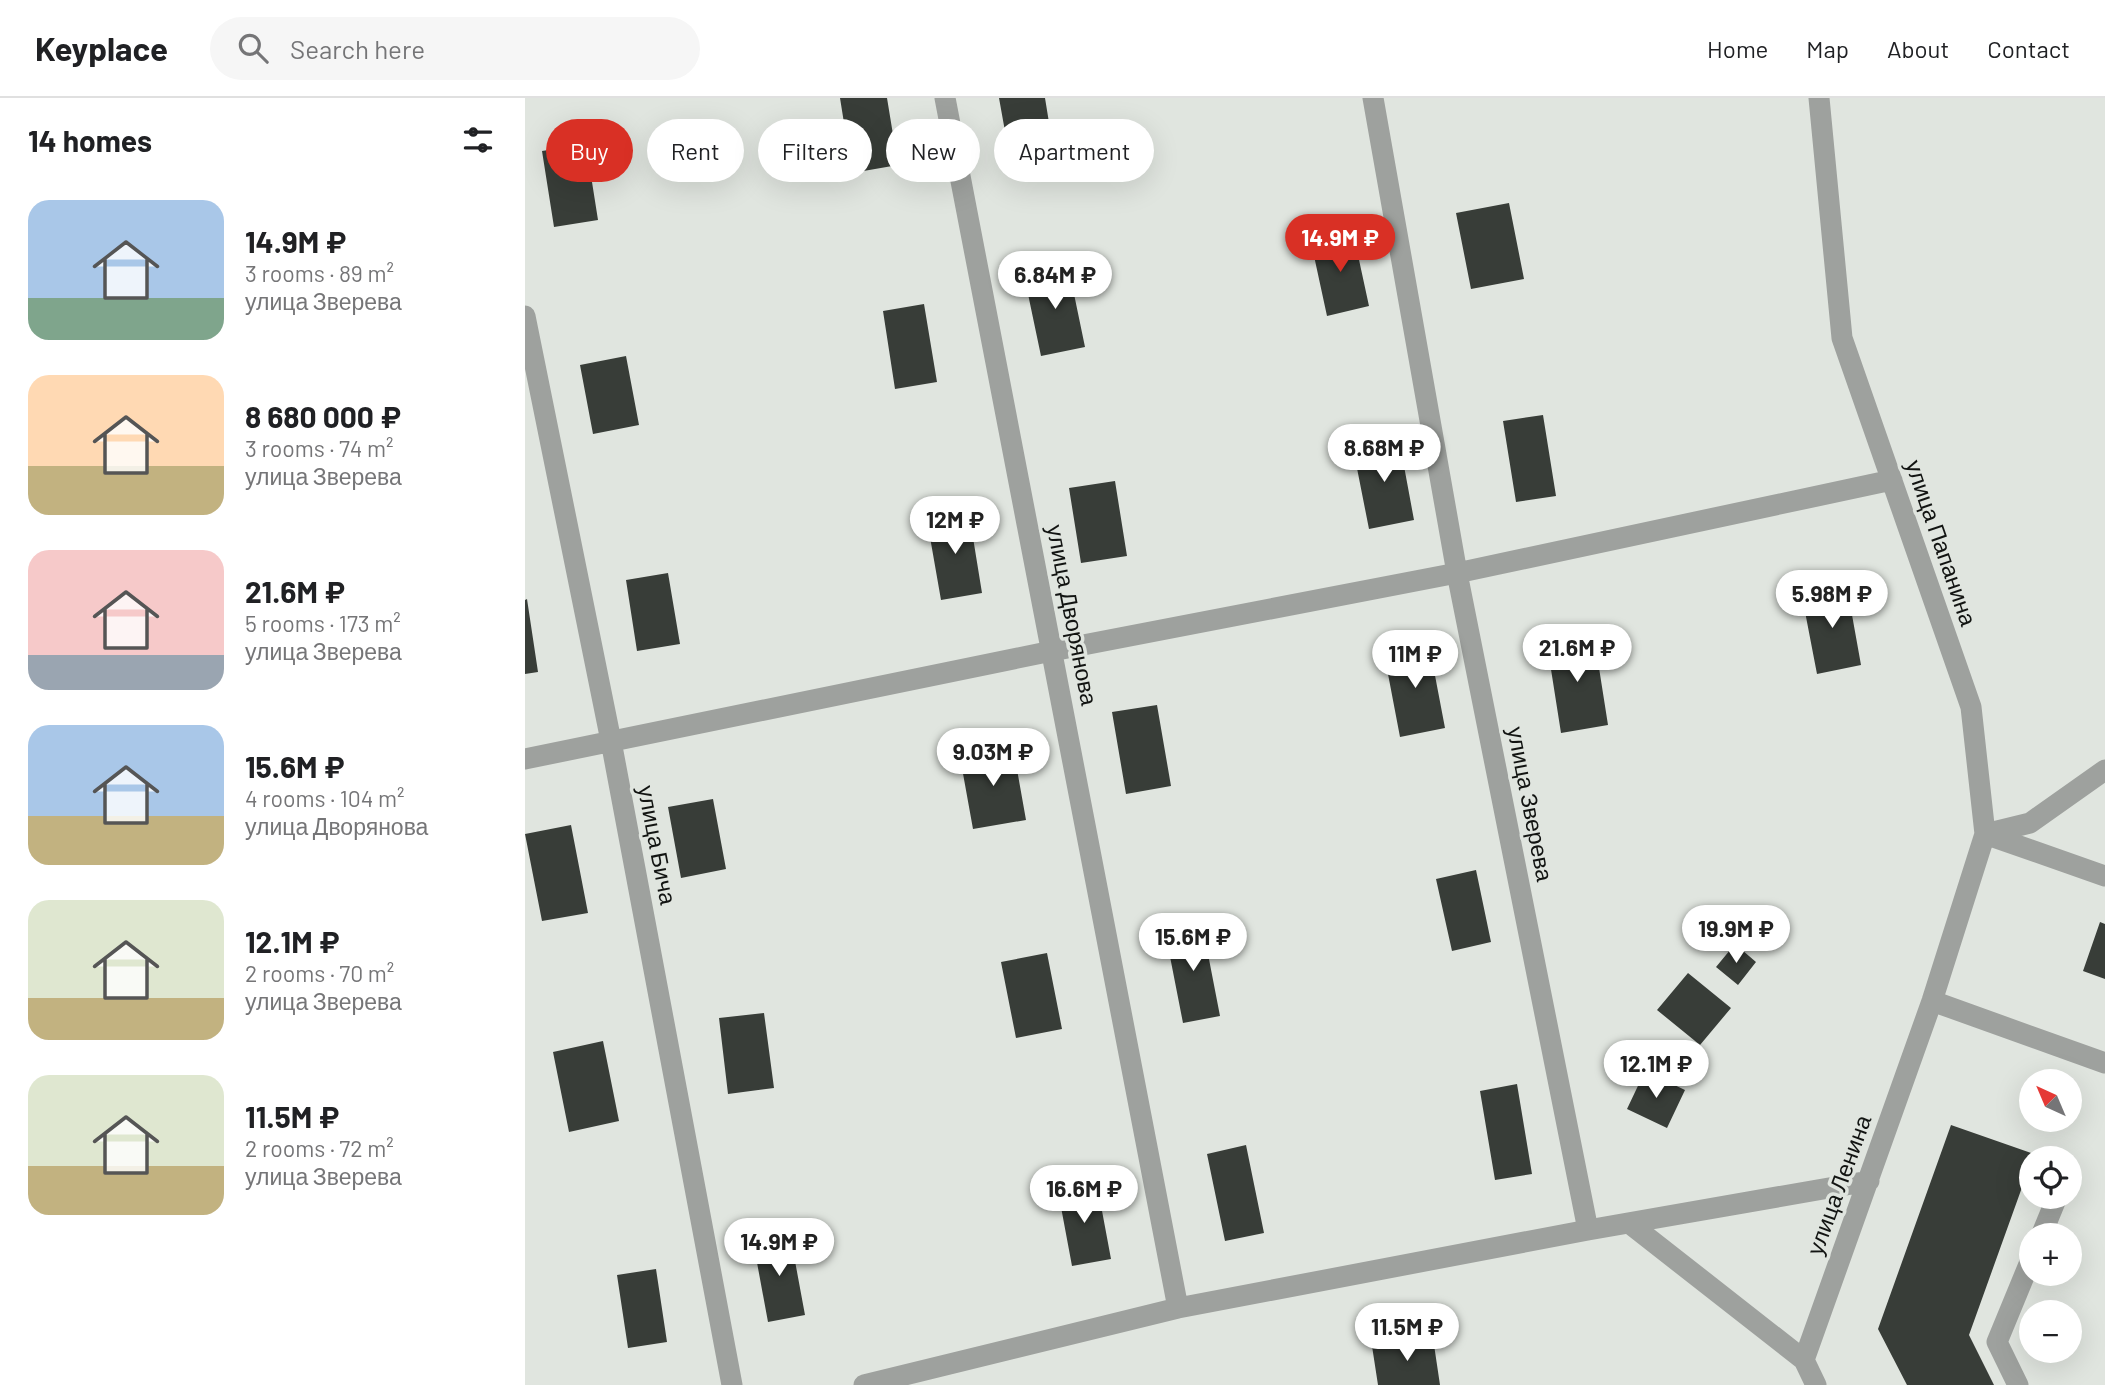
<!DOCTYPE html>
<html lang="en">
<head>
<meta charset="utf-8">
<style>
  body { margin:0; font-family:Barlow,sans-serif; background:#f6f6f6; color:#202124; height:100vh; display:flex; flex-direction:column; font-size:26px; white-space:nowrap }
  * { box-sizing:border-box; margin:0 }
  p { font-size:23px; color:#757577 }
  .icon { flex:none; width:38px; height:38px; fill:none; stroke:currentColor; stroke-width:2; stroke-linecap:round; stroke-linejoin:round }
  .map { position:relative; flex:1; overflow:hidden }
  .side { display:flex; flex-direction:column; background:#fff; width:525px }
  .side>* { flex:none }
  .banner { position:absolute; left:21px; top:21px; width:665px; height:63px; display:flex; gap:14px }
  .needle { width:46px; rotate:316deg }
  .controls { position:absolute; left:1494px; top:971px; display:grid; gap:14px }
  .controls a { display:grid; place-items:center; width:63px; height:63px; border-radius:50%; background:#fff; box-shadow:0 7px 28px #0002; font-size:35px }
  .price { position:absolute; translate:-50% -60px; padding:0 16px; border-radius:24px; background:#fff; color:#222; font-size:23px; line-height:46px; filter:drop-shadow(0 2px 4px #0008) }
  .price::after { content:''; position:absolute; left:50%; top:42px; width:21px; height:16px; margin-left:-10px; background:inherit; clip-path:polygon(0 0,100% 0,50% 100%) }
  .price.on { background:#d93025; color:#fff }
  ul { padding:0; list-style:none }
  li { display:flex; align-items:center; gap:21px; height:175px; padding:0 28px }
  li span { display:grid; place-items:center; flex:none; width:196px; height:140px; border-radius:21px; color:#555 }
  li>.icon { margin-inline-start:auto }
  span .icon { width:84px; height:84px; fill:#fffc; stroke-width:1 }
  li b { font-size:30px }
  h2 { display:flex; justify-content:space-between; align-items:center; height:84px; padding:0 28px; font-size:30px }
  .pill { padding:0 24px; border-radius:32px; background:#fff; box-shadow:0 7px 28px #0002; font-size:24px; line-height:63px }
  .pill.on { background:#d93025; color:#fff }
  header { display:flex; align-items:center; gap:42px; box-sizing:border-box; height:98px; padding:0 35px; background:#fff; border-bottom:2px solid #e0e0e0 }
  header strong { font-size:33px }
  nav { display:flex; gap:38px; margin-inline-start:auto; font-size:24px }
  .search { width:490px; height:63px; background:#f6f6f6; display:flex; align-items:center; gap:18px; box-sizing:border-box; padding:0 24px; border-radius:38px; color:#757577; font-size:26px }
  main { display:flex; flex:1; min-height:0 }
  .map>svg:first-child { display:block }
</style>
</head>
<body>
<header>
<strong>Keyplace</strong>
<div class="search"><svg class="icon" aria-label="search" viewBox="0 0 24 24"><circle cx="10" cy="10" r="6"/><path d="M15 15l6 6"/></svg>Search here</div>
<nav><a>Home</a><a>Map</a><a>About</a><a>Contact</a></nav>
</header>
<main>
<section class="side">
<h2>14 homes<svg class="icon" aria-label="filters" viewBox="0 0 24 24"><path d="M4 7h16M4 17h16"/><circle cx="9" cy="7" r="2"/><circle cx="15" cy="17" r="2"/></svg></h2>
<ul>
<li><span style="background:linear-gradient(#a9c7e8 70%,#7fa58c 0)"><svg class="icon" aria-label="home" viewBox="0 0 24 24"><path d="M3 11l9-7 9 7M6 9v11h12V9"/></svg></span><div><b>14.9M ₽</b><p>3 rooms · 89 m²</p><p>улица Зверева</p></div></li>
<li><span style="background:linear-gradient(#ffd9b3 65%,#c2b280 0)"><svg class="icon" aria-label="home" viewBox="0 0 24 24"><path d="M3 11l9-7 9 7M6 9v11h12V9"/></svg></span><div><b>8 680 000 ₽</b><p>3 rooms · 74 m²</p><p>улица Зверева</p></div></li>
<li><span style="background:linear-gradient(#f6c9c9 75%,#9aa5b1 0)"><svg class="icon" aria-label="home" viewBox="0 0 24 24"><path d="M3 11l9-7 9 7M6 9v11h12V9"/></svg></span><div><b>21.6M ₽</b><p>5 rooms · 173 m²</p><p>улица Зверева</p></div></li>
<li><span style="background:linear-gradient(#a9c7e8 65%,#c2b280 0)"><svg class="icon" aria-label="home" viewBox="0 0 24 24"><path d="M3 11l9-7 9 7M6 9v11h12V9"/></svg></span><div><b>15.6M ₽</b><p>4 rooms · 104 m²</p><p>улица Дворянова</p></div></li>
<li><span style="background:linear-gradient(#dfe7d0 70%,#c2b280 0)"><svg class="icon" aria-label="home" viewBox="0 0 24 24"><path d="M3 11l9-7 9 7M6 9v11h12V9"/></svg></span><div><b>12.1M ₽</b><p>2 rooms · 70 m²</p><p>улица Зверева</p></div></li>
<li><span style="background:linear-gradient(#dfe7d0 65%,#c2b280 0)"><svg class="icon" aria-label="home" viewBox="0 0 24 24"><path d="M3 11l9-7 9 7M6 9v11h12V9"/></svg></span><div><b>11.5M ₽</b><p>2 rooms · 72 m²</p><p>улица Зверева</p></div></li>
</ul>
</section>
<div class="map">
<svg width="1580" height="1287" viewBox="0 0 1580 1287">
  <rect width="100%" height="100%" fill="#e0e5df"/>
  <path fill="#383d38" d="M315,0h47l11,67 -46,8z
    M474,0h46l7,43 -44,7z
    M61,46l12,76 -44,7 -12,-76z
    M984,105l15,76 -53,10 -15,-76z
    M828,134l16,74 -42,10 -16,-74z
    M543,167l17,82 -44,9 -17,-81z
    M399,206l13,78 -42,7 -12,-78z
    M101,258l13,69 -46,9 -13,-69z
    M1018,317l13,81 -40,6 -13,-81z
    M874,341l15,81 -45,9 -16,-81z
    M590,383l12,75 -46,7 -12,-75z
    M444,415l13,80 -41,7 -14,-80z
    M143,475l12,71 -43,7 -11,-71z
    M1322,489l14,78 -44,9 -15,-78z
    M2,501l11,73 -13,2v-74z
    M1069,538l14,89 -47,8 -14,-89z
    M904,546l16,84 -45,9 -16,-84z
    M632,607l14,81 -45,8 -14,-82z
    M488,649l13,73 -53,9 -13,-72z
    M188,701l13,70 -45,9 -13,-71z
    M46,727l17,88 -46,8 -17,-87z
    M951,772l15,72 -39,9 -16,-72z
    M1575,824l5,2v55l-22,-8z
    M677,825l18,93 -37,7 -18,-92z
    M1210,846l21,18 -18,23 -22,-18z
    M522,855l15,76 -46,9 -15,-76z
    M1163,875l43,35 -31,37 -43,-35z
    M239,915l10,75 -46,6 -9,-76z
    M78,943l16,80 -50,11 -16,-80z
    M1120,973l40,19 -18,38 -40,-19z
    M992,986l15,90 -37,6 -15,-89z
    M1426,1027l83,29 -65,181 25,50h-87l-29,-56z
    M721,1047l18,88 -39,8 -18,-87z
    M572,1086l14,75 -39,7 -14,-75z
    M265,1136l15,81 -37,7 -15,-81z
    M131,1171l11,73 -39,6 -11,-73z
    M908,1240l7,47h-62l-6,-39z"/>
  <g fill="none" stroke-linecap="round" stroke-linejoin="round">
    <path stroke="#9ea19e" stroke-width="21" d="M420,0l233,1210
      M848,0l84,475 131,657
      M0,218l86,425 121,644
      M0,661l527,-108 405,-78 435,-93
      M1460,736l45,-11 75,-53
      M1460,736l120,42
      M1407,903l173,62
      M1104,1125l175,137
      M1516,1138l16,-39
      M339,1287l314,-77 410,-78 281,-49
      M1291,1287l-12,-25 128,-359 53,-167 -14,-127 -129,-369 -23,-240
      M1493,1287l-21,-43 35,-85"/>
  </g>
  <g text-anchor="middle" stroke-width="7" stroke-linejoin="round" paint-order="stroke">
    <g font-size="23" fill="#121412" stroke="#e0e5df">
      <text transform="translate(1416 445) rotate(71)" y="8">улица Папанина</text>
      <text transform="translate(547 517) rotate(79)" y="8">улица Дворянова</text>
      <text transform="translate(1005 706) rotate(79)" y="8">улица Зверева</text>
      <text transform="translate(132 747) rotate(79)" y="8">улица Бича</text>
      <text transform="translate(1314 1087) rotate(-70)" y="8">улица Ленина</text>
    </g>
  </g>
</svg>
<div class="controls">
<a><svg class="needle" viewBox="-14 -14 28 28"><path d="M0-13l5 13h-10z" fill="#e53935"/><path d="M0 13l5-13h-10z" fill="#757577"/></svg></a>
<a><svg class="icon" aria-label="locate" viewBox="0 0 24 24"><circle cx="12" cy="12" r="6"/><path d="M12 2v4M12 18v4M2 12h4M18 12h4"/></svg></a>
<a>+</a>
<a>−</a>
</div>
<b class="price on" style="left:815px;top:176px">14.9M ₽</b>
<b class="price" style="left:530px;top:213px">6.84M ₽</b>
<b class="price" style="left:859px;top:386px">8.68M ₽</b>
<b class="price" style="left:430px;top:458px">12M ₽</b>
<b class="price" style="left:1307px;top:532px">5.98M ₽</b>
<b class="price" style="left:1052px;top:586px">21.6M ₽</b>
<b class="price" style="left:890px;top:592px">11M ₽</b>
<b class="price" style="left:468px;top:690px">9.03M ₽</b>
<b class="price" style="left:1211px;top:867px">19.9M ₽</b>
<b class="price" style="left:668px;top:875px">15.6M ₽</b>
<b class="price" style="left:1131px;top:1002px">12.1M ₽</b>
<b class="price" style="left:559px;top:1127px">16.6M ₽</b>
<b class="price" style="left:254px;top:1180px">14.9M ₽</b>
<b class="price" style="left:882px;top:1265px">11.5M ₽</b>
<div class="banner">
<a class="pill on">Buy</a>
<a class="pill">Rent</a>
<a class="pill">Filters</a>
<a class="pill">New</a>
<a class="pill">Apartment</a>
</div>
</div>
</main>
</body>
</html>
